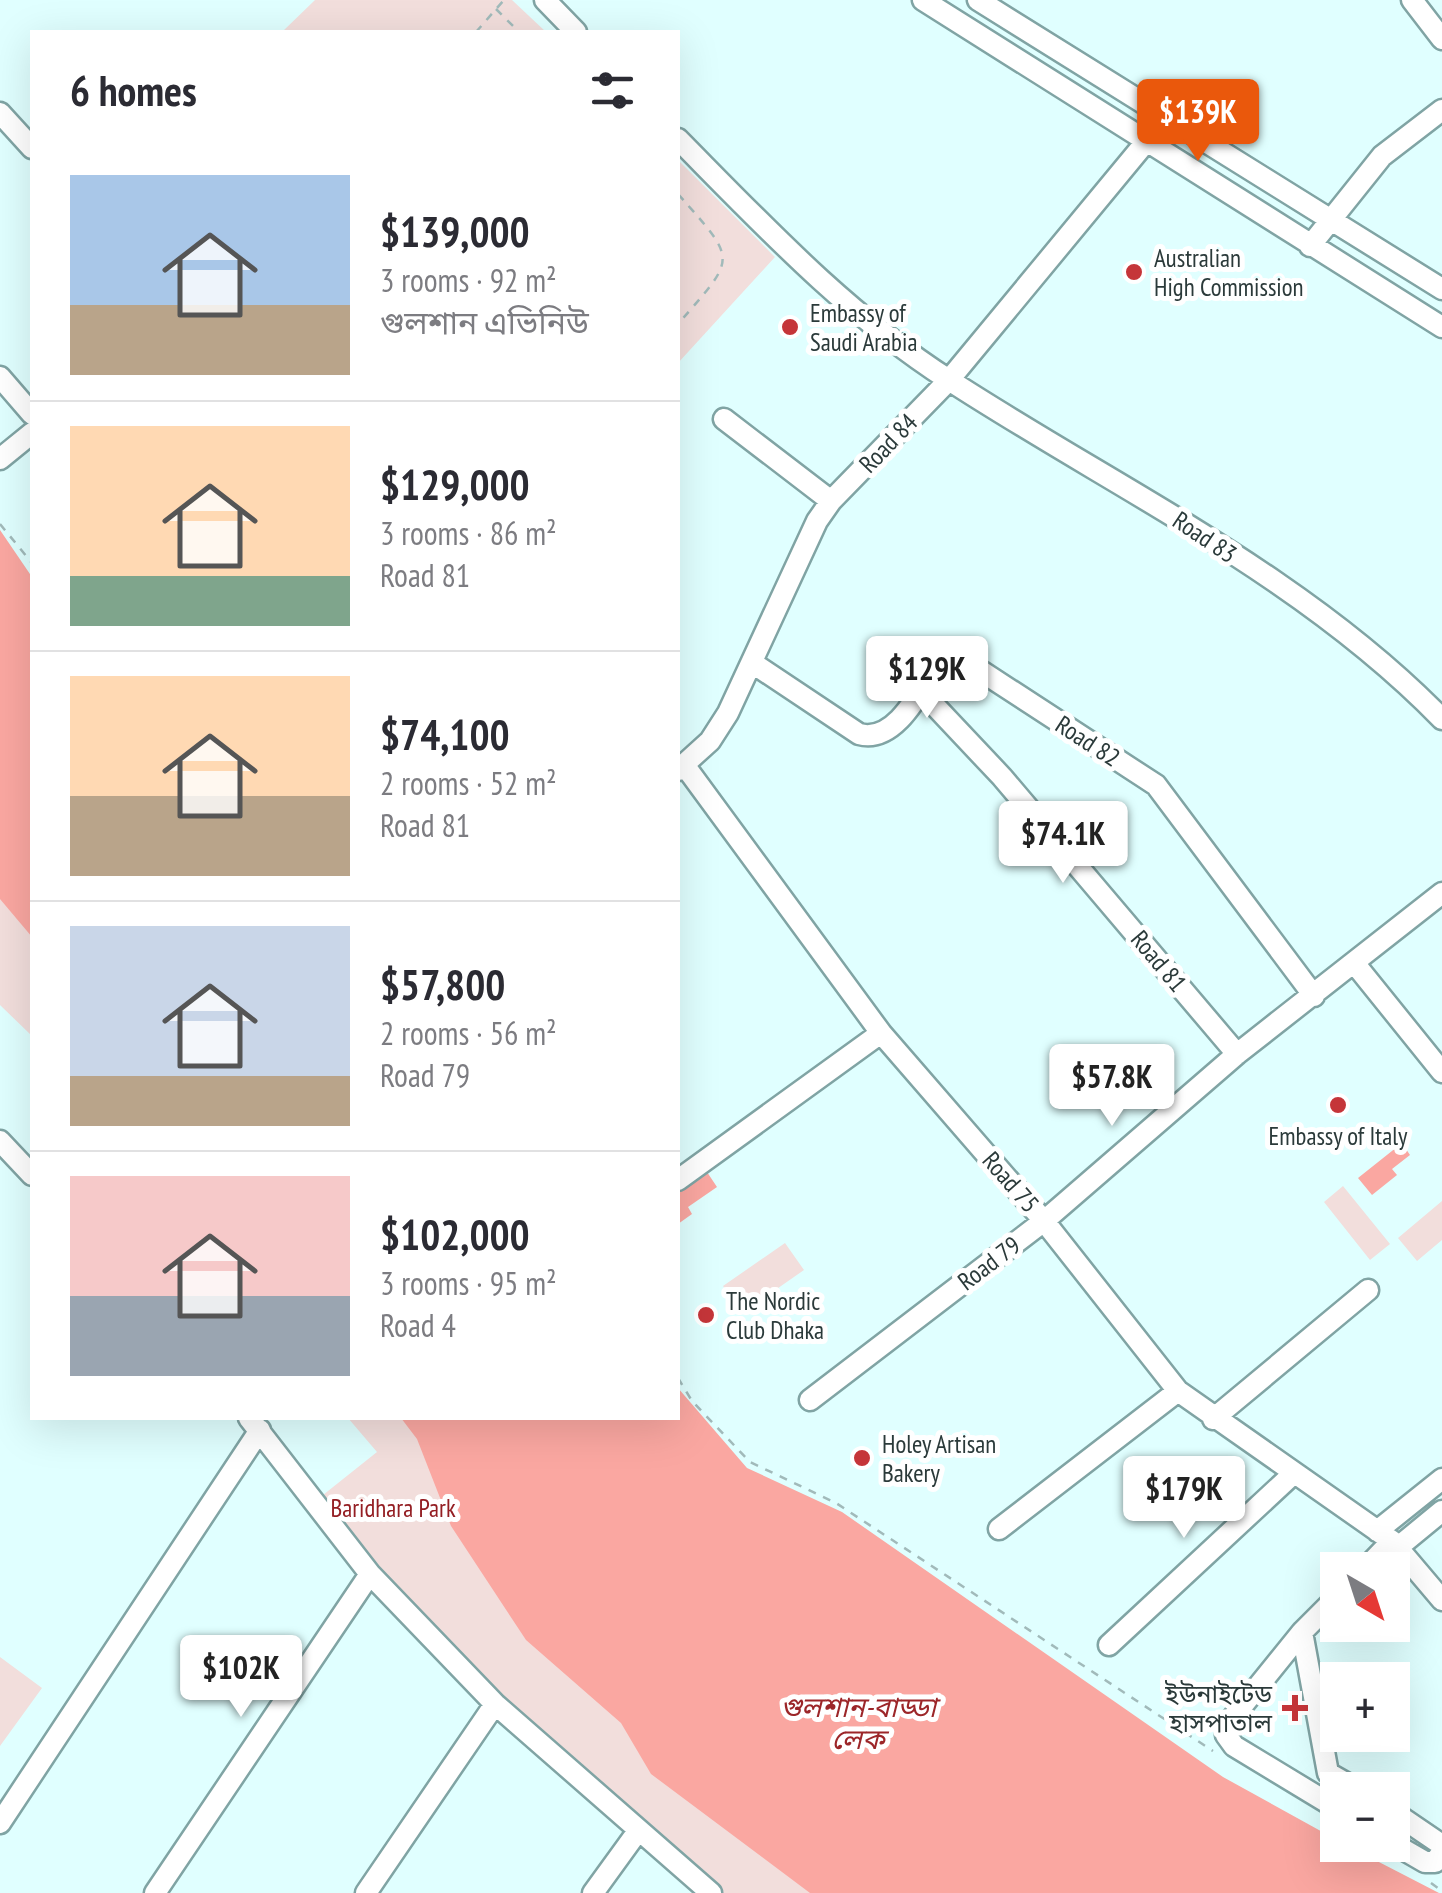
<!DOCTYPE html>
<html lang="en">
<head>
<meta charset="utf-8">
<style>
  body { margin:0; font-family:"PT Sans Narrow","Noto Sans Bengali",sans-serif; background:#f2f2f3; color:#2b2b33; height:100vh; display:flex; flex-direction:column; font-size:38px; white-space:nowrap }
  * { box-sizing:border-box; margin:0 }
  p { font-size:32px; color:#7c7c81 }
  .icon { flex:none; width:55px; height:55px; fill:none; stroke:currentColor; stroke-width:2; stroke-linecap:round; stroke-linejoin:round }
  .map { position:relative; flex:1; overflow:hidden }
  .sheet { position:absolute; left:30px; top:30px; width:650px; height:1390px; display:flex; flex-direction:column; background:#fff; border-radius:0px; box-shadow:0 10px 40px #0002 }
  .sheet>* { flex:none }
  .needle { width:65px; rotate:141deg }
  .tools { position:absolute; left:1320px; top:1552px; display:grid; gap:20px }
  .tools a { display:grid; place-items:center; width:90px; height:90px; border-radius:0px; background:#fff; box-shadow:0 10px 40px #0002; font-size:50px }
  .price { position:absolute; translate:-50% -85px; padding:0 22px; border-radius:10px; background:#fff; color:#222; font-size:32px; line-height:65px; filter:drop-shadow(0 2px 5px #0008) }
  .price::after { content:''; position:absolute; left:50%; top:60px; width:30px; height:22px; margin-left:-15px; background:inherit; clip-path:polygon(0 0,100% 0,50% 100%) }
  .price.current { background:#ea580c; color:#fff }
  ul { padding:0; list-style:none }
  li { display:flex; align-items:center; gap:30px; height:250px; padding:0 40px }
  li+li { border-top:2px solid #e1e1e2 }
  li span { display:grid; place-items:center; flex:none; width:280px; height:200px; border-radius:0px; color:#555 }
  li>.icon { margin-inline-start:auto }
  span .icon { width:120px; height:120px; fill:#fffc; stroke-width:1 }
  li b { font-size:42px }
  h2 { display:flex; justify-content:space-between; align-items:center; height:120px; padding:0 40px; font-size:42px }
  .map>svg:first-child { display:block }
</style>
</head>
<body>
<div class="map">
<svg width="1442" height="1893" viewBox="0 0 1442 1893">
  <rect width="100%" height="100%" fill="#e0ffff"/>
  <path fill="#f2dedc" d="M315,0h197l34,32h-264z
    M678,160l97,97 -97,106z
    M0,895l32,38v103l-32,-31z
    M1343,1186l47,58 -20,16 -46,-58z
    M1442,1201v39l-25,21 -19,-23z
    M785,1243l19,27 -62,43 -19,-27z
    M348,1418h56l415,475h-98c-142,-122 -286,-246 -398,-398l54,-43z
    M0,1657l42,31 -42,58z"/>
  <path fill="#faa7a1" d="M0,530l32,47v360l-32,-38z
    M1402,1143l8,12 -18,14 5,6 -25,20 -14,-17z
    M707,1172l10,15 -29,20 4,7 -14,10v-32z
    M678,1388l69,80 95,44 381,265 114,63 1,5h8l93,48h-629l-159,-119 -30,-51 -95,-83 -75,-114 -34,-87 -16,-21h277z"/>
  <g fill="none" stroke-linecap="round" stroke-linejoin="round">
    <defs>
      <path id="minor" d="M545,0l31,32
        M923,0l519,327
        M978,0l464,289
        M1412,0l30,39
        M0,113l32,35
        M678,139c85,86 168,175 271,241 166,108 353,195 493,339
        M1310,246l72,-90 60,-46
        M0,377l32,37
        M724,419l107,82
        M0,459l32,-26
        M754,664l105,70c37,10 62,-45 80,-72l9,-8 10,2 198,129 158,211
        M920,690l82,87 235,277
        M685,766l196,267 163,188 134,170 214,150 50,59
        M678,770l32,-29 18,-28 89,-192 14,-20 118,-121 196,-237 17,-30
        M1355,964l87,108
        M0,1141l32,34
        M678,1180l203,-147
        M810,1400l234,-179 193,-167 205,-161
        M249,1418l121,156 125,130 216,189
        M1213,1419l155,-129
        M999,1529l179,-138
        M1377,1531l65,-52
        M1397,1548l45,-37
        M1364,1570l28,-29
        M1302,1632l36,-36
        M1109,1645l184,-171
        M1338,1809l-104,-63 -8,-11 4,-14 72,-89 26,141 30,17
        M1392,1811l50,34
        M0,1823l260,-393
        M1392,1843l33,19h10l7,-10
        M155,1893l215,-319
        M366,1893l129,-189
        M593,1893l45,-62"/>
    </defs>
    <use href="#minor" stroke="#80a4a4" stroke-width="25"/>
    <path stroke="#a1baba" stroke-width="2.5" stroke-dasharray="8 8" stroke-linecap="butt" d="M496,9l23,23
      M476,32l28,-32
      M678,194c60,68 59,62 0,130
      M0,524l32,39
      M678,1378l14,23 58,61 86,41 377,248
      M1431,1883l11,8"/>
    <use href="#minor" stroke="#fff" stroke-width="20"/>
  </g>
  <g fill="#c53539" stroke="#fff" stroke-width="4">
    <circle cx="1134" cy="272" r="10"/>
    <circle cx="790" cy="327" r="10"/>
    <circle cx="1338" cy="1105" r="10"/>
    <circle cx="706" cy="1315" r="10"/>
    <circle cx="862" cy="1458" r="10"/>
    <path d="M1290 1693h10v10h10v10h-10v10h-10v-10h-10v-10h10z"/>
  </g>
  <g text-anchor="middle" stroke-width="10" stroke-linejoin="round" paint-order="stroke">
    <g font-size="25" fill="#2b3a3a" stroke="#fff" text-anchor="start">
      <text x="1154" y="267">Australian<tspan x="1154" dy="29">High Commission</tspan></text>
      <text x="810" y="322">Embassy of<tspan x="810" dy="29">Saudi Arabia</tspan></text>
      <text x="1338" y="1145" text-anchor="middle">Embassy of Italy</text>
      <text x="726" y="1310">The Nordic<tspan x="726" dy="29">Club Dhaka</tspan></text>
      <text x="882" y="1453">Holey Artisan<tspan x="882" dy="29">Bakery</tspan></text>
      <text x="1272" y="1703" text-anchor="end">ইউনাইটেড<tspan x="1272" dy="29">হাসপাতাল</tspan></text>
    </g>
    <g font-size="25" fill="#2b3a3a" stroke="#fff">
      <text transform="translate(888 443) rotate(-46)" y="9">Road 84</text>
      <text transform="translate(1205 537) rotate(34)" y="9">Road 83</text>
      <text transform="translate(1088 741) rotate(33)" y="9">Road 82</text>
      <text transform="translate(1159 961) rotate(50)" y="9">Road 81</text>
      <text transform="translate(1011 1182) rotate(49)" y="9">Road 75</text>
      <text transform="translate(989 1263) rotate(-37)" y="9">Road 79</text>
    </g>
    <g font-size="25" fill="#941e23" stroke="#fff">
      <text x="393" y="1517">Baridhara Park</text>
    </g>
    <g font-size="28" font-style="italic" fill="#9c2629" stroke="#fff">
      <text x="858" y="1717">গুলশান-বাড্ডা<tspan x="858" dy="32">লেক</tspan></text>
    </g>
  </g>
</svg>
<div class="tools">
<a><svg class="needle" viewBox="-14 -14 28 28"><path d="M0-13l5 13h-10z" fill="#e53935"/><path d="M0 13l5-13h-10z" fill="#7c7c81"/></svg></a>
<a>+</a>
<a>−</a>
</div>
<b class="price current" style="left:1198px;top:164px">$139K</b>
<b class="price" style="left:927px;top:721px">$129K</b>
<b class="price" style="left:1063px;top:886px">$74.1K</b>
<b class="price" style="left:1112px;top:1129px">$57.8K</b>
<b class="price" style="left:1184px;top:1541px">$179K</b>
<b class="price" style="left:241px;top:1720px">$102K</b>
<section class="sheet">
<h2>6 homes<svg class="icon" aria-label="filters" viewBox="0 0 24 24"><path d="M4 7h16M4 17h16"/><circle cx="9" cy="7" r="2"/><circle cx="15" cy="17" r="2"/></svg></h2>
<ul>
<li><span style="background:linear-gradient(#a9c7e8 65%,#b9a48a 0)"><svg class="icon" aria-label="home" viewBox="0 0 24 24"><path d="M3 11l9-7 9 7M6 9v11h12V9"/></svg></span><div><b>$139,000</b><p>3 rooms · 92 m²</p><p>গুলশান এভিনিউ</p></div></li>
<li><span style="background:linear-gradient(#ffd9b3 75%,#7fa58c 0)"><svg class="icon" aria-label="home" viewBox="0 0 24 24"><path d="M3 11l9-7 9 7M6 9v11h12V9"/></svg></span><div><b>$129,000</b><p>3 rooms · 86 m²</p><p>Road 81</p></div></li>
<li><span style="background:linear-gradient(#ffd9b3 60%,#b9a48a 0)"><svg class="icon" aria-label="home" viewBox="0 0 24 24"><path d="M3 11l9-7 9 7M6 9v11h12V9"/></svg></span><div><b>$74,100</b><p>2 rooms · 52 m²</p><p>Road 81</p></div></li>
<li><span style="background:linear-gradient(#c9d6e8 75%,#b9a48a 0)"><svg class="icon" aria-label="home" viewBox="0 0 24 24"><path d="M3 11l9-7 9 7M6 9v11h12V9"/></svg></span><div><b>$57,800</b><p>2 rooms · 56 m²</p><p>Road 79</p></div></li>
<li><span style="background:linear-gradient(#f6c9c9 60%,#9aa5b1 0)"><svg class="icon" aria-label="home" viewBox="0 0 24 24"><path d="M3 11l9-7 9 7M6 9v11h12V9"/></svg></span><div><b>$102,000</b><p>3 rooms · 95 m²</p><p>Road 4</p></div></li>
</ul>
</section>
</div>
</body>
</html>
